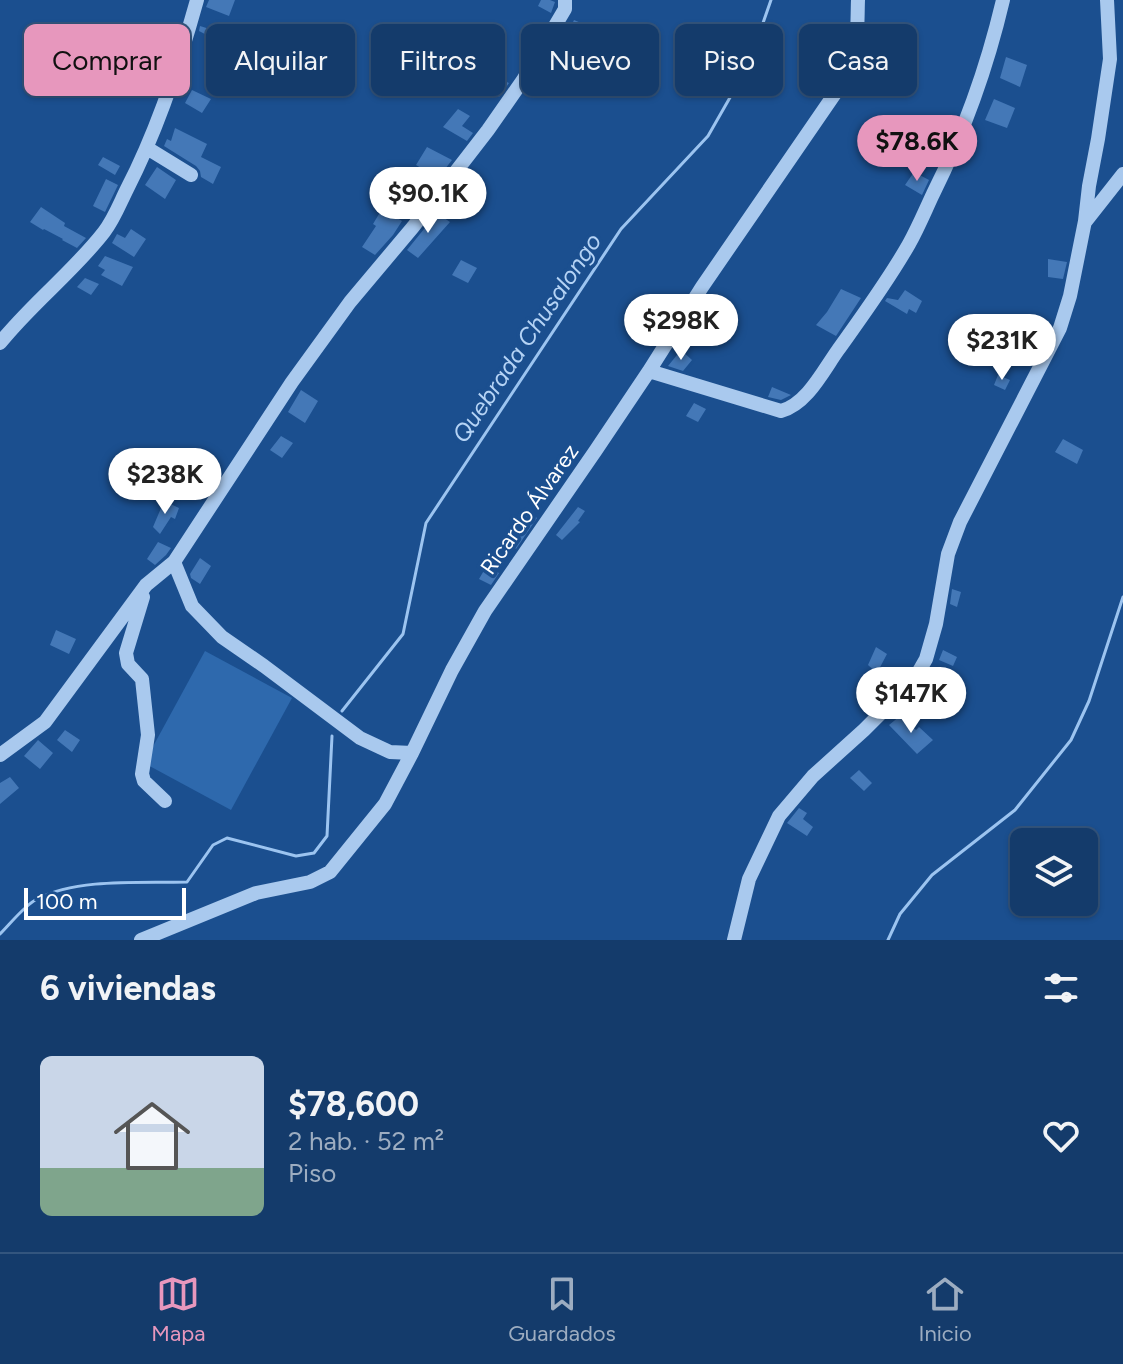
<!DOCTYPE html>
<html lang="es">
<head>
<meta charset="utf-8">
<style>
  body { margin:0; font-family:Figtree,sans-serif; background:#214673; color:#f1f3f6; height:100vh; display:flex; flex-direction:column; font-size:30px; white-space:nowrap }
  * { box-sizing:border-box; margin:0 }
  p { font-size:26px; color:#9dadc1 }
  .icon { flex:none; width:44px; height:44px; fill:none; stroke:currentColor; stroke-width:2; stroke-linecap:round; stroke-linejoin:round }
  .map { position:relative; height:940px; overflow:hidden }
  .panel { display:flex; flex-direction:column; background:#143b6b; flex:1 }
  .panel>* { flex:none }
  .banner { position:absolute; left:24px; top:24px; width:1076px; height:72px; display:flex; gap:16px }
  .controls { position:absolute; left:1010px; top:828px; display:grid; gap:16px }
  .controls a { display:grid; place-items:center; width:88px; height:88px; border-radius:12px; background:#143b6b; box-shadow:0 2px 6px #0004,0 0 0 2px #33557e; font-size:40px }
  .scale { position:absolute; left:24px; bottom:20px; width:162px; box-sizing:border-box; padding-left:8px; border:4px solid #fff; border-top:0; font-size:22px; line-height:28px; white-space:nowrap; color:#fff; -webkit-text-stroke:6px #1b4f8f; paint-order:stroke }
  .price { position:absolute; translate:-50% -68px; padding:0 18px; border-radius:28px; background:#fff; color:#222; font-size:26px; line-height:52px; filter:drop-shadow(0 2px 4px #0008) }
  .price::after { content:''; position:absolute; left:50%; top:48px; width:24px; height:18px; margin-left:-12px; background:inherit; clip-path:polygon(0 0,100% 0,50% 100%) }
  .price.active { background:#e797bd; color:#111 }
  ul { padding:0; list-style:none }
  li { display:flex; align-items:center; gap:24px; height:200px; padding:0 40px }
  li+li { border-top:2px solid #33557e }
  li span { display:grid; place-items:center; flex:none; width:224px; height:160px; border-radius:12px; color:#555 }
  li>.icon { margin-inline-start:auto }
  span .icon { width:96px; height:96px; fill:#fffc; stroke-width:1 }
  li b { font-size:34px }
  h2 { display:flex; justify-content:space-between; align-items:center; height:96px; padding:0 40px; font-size:34px }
  .tag { padding:0 28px; border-radius:12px; background:#143b6b; box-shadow:0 2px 6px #0004,0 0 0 2px #33557e; font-size:28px; line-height:72px }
  .tag.active { background:#e797bd; color:#111 }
  .dock { display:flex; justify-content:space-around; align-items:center; height:112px; border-top:2px solid #33557e; background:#143b6b; font-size:22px; color:#9dadc1 }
  .dock a { display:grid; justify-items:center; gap:4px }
  .dock .active { color:#e797bd }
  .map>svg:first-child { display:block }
</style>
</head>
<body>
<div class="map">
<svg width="1123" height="940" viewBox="0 0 1123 940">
  <rect width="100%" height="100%" fill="#1b4f8f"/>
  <path fill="#2e69ad" d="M205,651l87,47 -61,112 -87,-47z"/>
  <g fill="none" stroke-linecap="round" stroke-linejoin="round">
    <path stroke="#9cc4f0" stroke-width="3" d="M342,711l61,-77 23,-111 195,-294 87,-93 40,-70 23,-66
      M0,934c10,-10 25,-29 37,-35 40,-21 105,-16 150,-17l26,-37 14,-7 69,18 18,-3 13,-17 5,-100
      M888,940l12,-26 32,-39 83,-65 56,-70 18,-39 34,-104"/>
  </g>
  <path fill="#4478b7" d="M209,0h26l-6,16 -23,-9z
    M541,0h9l5,2 -4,11 -13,-7z
    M574,20l14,6 -21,42 -12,-6 7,-14 4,2 7,-15 -5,-2z
    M219,25l21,10 -6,14 -35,-18 1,-5 16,5z
    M156,32l11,5 -5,13 9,3 -5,15 -7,-3 1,-4 -14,-8z
    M1006,57l21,8 -7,22 -20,-9z
    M498,78l11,5 -10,14 -9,-4z
    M192,90l19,9 -9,14 -17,-10z
    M994,99l21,9 -8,20 -22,-8z
    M458,109l12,7 -8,10 11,7 -6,8 -24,-14z
    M175,128l32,16 -6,13 20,10 -8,17 -12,-7 -1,-6 -4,-5 -32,-20 3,-7 4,2z
    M427,147l25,13 -14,18 -22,-13z
    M103,157l17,9 -5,9 -17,-10z
    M157,167l19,13 -11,19 -20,-14z
    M914,172l15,8 -7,15 -17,-10z
    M106,179l12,6 -13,27 -12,-6z
    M41,207l24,16 -1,3 22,12 -9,10 -15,-8 1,-1 -19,-10 -1,1 -13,-8z
    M382,209l20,12 -9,14 -18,20 -13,-8 14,-21 -3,-2z
    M437,213l13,9 -32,36 -11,-8z
    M131,229l15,10 -12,18 -22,-14 5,-9 8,4z
    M105,256l28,11 -11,19 -21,-11 4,-5 -7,-4z
    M1048,259l19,3 -4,17 -15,-2z
    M461,260l16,8 -9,15 -16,-8z
    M85,278l14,6 -8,11 -14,-8z
    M841,289l20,9 -25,38 -20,-11 11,-13z
    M905,290l17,11 -6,12 -7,-4 -2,5 -22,-13 2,-3 11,2z
    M681,350l11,10 -9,11 -15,-5z
    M998,375l12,5 -5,10 -11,-5z
    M772,387l19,8 -10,5 -13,-3z
    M301,390l17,11 -13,22 -17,-11z
    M694,403l12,6 -8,13 -12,-6z
    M281,436l12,7 -11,15 -12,-8z
    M1063,439l20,11 -6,14 -22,-12z
    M164,501l15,7 -4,11 -4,-2 -11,17 -7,-7z
    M578,507l7,4 -7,10 2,1 -18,18 -6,-5z
    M528,511l9,7 -21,31 -9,-7z
    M158,542l13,6 -5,7 -11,10 -8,-6z
    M200,558l11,8 -11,18 -9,-6 -1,-4z
    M486,567l13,6 -8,12 -12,-6z
    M952,589l9,3 -4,15 -7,-3z
    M56,630l20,9 -7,15 -19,-9z
    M876,647l11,7 -10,19 -9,-8z
    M943,650l14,7 -4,9 -14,-6z
    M900,716l16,14 3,-3 14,13 -16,14 -28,-29z
    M65,730l15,10 -8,12 -15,-12z
    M38,740l15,13 -13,16 -16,-13z
    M859,770l13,13 -8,8 -14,-13z
    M10,777l9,11 -19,16v-21z
    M799,808l8,5 -4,6 10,8 -6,9 -20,-13z"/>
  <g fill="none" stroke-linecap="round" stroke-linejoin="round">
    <path stroke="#a9c9ee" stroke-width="14" d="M147,148l44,27
      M1086,221l37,-47
      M0,343c32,-40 73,-71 104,-111 10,-13 16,-29 23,-43 31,-60 52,-124 70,-189
      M649,371l132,40c26,-7 42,-40 57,-61 25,-35 50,-69 71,-106 9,-16 16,-33 24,-50 31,-62 54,-126 70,-194
      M174,562l18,44 30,31 42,29 96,72 30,14 22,1
      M143,597l-17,56 2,11 14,15 6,56 -6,39 2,7 21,20
      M0,755l45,-33 101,-137 28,-23 118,-180 58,-80 63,-75 75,-97 35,-50 42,-71v-9
      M141,940l115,-47 54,-11 20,-10 55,-68 27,-51 40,-83 33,-59 111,-161 53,-79 53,-84 145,-211c12,-26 10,-48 11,-76
      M734,940l15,-61 30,-63 34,-40 51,-46 50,-50 12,-21 10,-35 12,-70 12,-32 100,-194 10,-32 15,-75 4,-35 9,-47 12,-80 -3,-59"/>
  </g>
  <g text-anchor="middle" stroke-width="7" stroke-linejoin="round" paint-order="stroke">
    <g font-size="22" fill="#fff" stroke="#1b4f8f">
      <text transform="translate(529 509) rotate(-55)" y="8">Ricardo Álvarez</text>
    </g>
    <g font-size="24" font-style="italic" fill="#b5d3f5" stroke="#1b4f8f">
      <text transform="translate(527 338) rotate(-56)" y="8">Quebrada Chusalongo</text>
    </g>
  </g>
</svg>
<div class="controls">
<a><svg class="icon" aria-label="layers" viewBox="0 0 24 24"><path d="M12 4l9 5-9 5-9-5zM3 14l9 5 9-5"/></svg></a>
</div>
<div class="scale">100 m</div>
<b class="price active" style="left:917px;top:183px">$78.6K</b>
<b class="price" style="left:428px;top:235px">$90.1K</b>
<b class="price" style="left:681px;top:362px">$298K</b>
<b class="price" style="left:1002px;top:382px">$231K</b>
<b class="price" style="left:165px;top:516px">$238K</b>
<b class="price" style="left:911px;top:735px">$147K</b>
<div class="banner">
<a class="tag active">Comprar</a>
<a class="tag">Alquilar</a>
<a class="tag">Filtros</a>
<a class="tag">Nuevo</a>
<a class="tag">Piso</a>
<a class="tag">Casa</a>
</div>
</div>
<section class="panel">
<h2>6 viviendas<svg class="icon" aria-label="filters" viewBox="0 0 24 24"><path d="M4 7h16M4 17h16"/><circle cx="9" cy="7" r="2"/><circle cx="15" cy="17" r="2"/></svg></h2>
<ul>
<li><span style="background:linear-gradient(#c9d6e8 70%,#7fa58c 0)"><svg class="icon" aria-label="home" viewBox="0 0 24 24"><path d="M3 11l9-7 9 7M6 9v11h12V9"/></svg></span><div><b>$78,600</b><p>2 hab. · 52 m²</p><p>Piso</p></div><svg class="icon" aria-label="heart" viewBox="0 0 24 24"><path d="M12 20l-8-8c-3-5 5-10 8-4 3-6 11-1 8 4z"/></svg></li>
</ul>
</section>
<nav class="dock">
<a class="active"><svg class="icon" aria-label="map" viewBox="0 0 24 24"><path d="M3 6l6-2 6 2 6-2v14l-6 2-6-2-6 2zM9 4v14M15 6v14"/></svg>Mapa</a>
<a><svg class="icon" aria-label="saved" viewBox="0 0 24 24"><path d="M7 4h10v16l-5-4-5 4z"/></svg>Guardados</a>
<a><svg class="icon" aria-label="home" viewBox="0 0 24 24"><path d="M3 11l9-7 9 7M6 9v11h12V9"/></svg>Inicio</a>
</nav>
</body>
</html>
